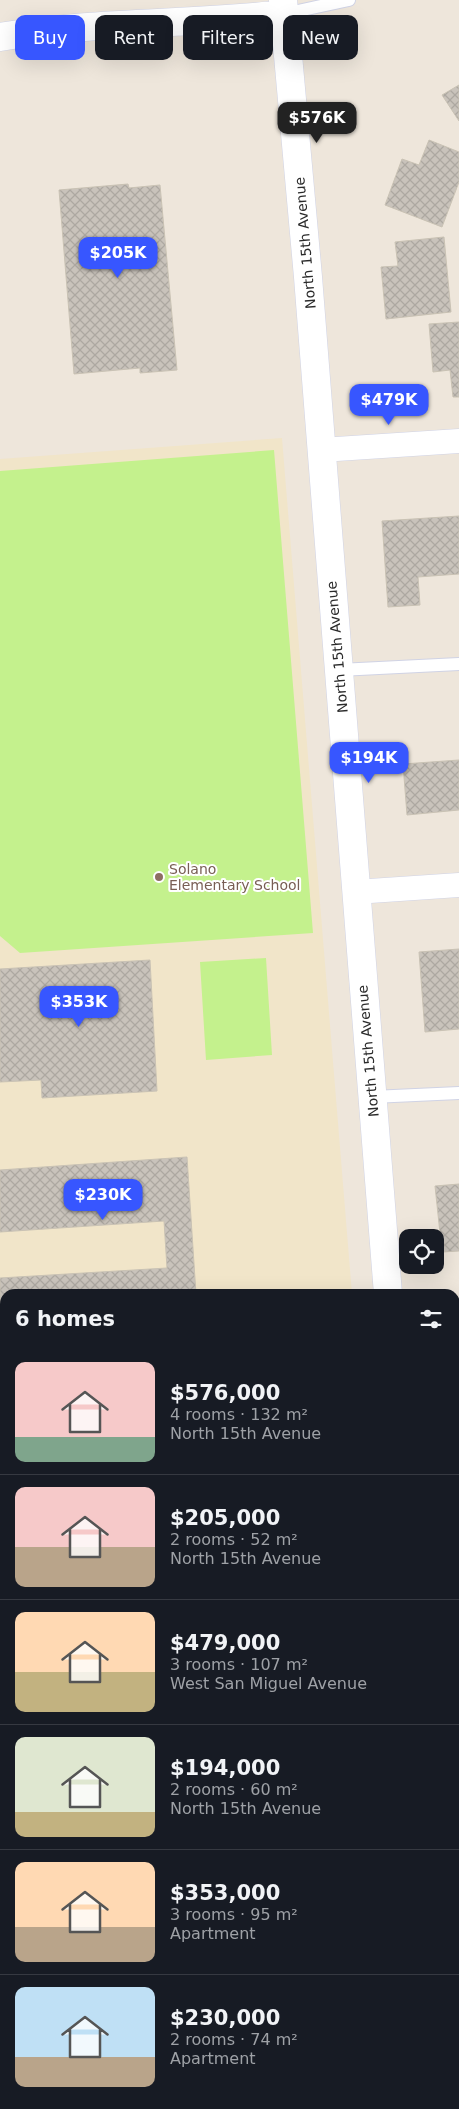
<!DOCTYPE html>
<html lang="en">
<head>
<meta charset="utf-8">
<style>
  body { margin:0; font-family:"DejaVu Sans",sans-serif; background:#242831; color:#f1f3f6; height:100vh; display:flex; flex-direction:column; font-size:19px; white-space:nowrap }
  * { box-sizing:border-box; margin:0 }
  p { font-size:16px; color:#9ea1a6 }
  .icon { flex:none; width:28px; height:28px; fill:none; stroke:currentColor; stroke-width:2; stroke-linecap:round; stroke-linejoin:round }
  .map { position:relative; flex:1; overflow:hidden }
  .panel { position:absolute; left:0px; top:1289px; width:460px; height:821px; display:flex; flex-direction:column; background:#171b24; border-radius:15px 15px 0 0; box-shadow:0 5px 20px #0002 }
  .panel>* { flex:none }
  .top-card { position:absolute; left:15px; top:15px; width:430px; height:45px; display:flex; gap:10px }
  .controls { position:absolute; left:399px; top:1229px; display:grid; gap:10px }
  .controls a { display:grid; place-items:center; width:45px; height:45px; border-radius:10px; background:#171b24; box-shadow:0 5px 20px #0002; font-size:25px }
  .price { position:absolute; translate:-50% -42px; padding:0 11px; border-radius:10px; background:#3756ff; color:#fff; font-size:16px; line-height:32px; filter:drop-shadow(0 1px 2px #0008) }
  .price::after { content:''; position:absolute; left:50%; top:30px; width:15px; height:11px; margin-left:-8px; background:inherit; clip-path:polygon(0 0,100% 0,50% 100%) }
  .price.on { background:#222; color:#fff }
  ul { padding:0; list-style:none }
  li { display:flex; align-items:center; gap:15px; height:125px; padding:0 15px }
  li+li { border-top:1px solid #363941 }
  li span { display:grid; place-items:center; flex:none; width:140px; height:100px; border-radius:10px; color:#555 }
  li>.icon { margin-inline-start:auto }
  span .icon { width:60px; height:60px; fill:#fffc; stroke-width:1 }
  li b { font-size:21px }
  h2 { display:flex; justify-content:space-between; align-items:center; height:60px; padding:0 15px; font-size:21px }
  .chip { padding:0 18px; border-radius:10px; background:#171b24; box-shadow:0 5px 20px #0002; font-size:18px; line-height:45px }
  .chip.on { background:#3756ff; color:#fff }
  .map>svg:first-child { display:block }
</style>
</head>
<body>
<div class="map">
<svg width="459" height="2109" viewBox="0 0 459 2109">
  <defs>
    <pattern id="building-cross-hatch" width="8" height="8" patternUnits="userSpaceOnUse" patternTransform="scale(1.25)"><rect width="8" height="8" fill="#c9c3bb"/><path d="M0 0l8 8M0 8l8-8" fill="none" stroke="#ada8a1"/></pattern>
  </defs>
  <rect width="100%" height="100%" fill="#eee6db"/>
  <path fill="#f1e5c9" d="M282,438l70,856h-347v471l-5,1v-1307z"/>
  <path fill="#c4f18d" d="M274,450l39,483 -293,20 -20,-17v-465z
    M266,958l6,97 -66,5 -6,-98z"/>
  <path fill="url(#building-cross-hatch)" stroke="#c9c2b4" d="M459,85v36l-17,-26z
    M429,140l30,12v30l-17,45 -57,-22 17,-46 17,6z
    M128,184l1,4 31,-3 17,185 -37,3v-5l-66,6 -15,-184z
    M444,237l7,75 -65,7 -5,-52 17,-1 -3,-24z
    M459,322v75h-6l-3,-27 -17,2 -4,-48z
    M459,516v58l-41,3 2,28 -32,2 -6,-86z
    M459,760v50l-52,5 -4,-51z
    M459,949v80l-34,3 -6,-80z
    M150,960l7,131 -115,7 -1,-18 -41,2v-113z
    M187,1157l9,137h-191v41h-5v-57l167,-10 -3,-47 -164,11v-62z
    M459,1184v67l-17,1 -7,-66z
    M5,1391v62h-5v-61z
    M5,1499v57h-5v-56z
    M0,1874h5v86h-5z
    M5,1987v88l-5,1v-88z
    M30,2105h25v4h-25z
    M235,2105h111l-51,4h-60z"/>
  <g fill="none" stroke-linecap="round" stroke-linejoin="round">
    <defs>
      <path id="lane" d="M284,14l65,-14
        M339,670l120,-6
        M372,1097l87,-4
        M455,1534h4"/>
      <path id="street" d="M321,450l138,-9
        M355,892l104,-7
        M455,1327h4"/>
      <path id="secondary" d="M283,0l25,277 80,1017
        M0,37c94,-16 190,-12 284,-23
        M455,1763h4
        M0,1793h5
        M452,2105l1,4"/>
    </defs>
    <use href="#lane" stroke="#d0d3e5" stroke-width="14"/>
    <use href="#street" stroke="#d0d3e5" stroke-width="25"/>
    <use href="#secondary" stroke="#d0d3e5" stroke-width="29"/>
    <use href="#lane" stroke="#fff" stroke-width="12"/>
    <use href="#street" stroke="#fff" stroke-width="24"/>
    <use href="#secondary" stroke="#fff" stroke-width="28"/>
  </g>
  <circle fill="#8d6e63" stroke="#fff" stroke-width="2" cx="159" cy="877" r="5"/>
  <g text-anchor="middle" stroke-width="4" stroke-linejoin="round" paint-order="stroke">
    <g font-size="14" fill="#2a2a2a" stroke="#fff">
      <text transform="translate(305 243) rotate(-95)" y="5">North 15th Avenue</text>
      <text transform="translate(337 647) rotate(-95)" y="5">North 15th Avenue</text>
      <text transform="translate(368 1051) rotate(-95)" y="5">North 15th Avenue</text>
    </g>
    <g font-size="14" fill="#785e54" stroke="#fff" text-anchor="start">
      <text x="169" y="874">Solano<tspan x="169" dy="16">Elementary School</tspan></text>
    </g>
  </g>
</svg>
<div class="controls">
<a><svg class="icon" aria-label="locate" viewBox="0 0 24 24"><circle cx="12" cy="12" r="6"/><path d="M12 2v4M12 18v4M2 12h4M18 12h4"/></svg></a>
</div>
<b class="price on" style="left:317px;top:144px">$576K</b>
<b class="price" style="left:118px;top:279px">$205K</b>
<b class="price" style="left:389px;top:426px">$479K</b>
<b class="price" style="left:369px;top:784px">$194K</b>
<b class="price" style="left:79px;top:1028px">$353K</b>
<b class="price" style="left:103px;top:1221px">$230K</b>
<div class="top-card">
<a class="chip on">Buy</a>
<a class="chip">Rent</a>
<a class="chip">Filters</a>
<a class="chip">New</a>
</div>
<section class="panel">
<h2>6 homes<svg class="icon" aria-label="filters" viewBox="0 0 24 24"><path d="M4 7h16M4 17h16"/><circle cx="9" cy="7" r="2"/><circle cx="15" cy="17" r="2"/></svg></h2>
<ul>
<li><span style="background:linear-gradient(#f6c9c9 75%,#7fa58c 0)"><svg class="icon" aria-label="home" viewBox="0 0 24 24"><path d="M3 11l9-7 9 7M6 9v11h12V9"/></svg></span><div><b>$576,000</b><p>4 rooms · 132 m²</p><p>North 15th Avenue</p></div></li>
<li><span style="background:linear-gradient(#f6c9c9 60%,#b9a48a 0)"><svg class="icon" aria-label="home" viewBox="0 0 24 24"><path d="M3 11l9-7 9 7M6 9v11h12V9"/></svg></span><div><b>$205,000</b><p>2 rooms · 52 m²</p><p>North 15th Avenue</p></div></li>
<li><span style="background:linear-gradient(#ffd9b3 60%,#c2b280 0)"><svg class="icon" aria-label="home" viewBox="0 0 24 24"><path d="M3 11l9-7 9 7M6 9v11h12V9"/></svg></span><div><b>$479,000</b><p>3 rooms · 107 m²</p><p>West San Miguel Avenue</p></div></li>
<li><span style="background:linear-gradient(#dfe7d0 75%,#c2b280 0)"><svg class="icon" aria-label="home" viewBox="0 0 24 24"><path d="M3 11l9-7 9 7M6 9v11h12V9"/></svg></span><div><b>$194,000</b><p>2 rooms · 60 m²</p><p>North 15th Avenue</p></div></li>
<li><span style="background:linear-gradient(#ffd9b3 65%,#b9a48a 0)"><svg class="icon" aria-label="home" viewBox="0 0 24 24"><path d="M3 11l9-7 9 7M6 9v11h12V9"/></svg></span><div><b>$353,000</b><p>3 rooms · 95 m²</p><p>Apartment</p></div></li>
<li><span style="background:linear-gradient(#bfe0f5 70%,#b9a48a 0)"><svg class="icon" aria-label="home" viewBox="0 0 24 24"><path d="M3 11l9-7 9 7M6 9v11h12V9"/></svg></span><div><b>$230,000</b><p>2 rooms · 74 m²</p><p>Apartment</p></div></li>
</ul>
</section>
</div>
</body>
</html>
